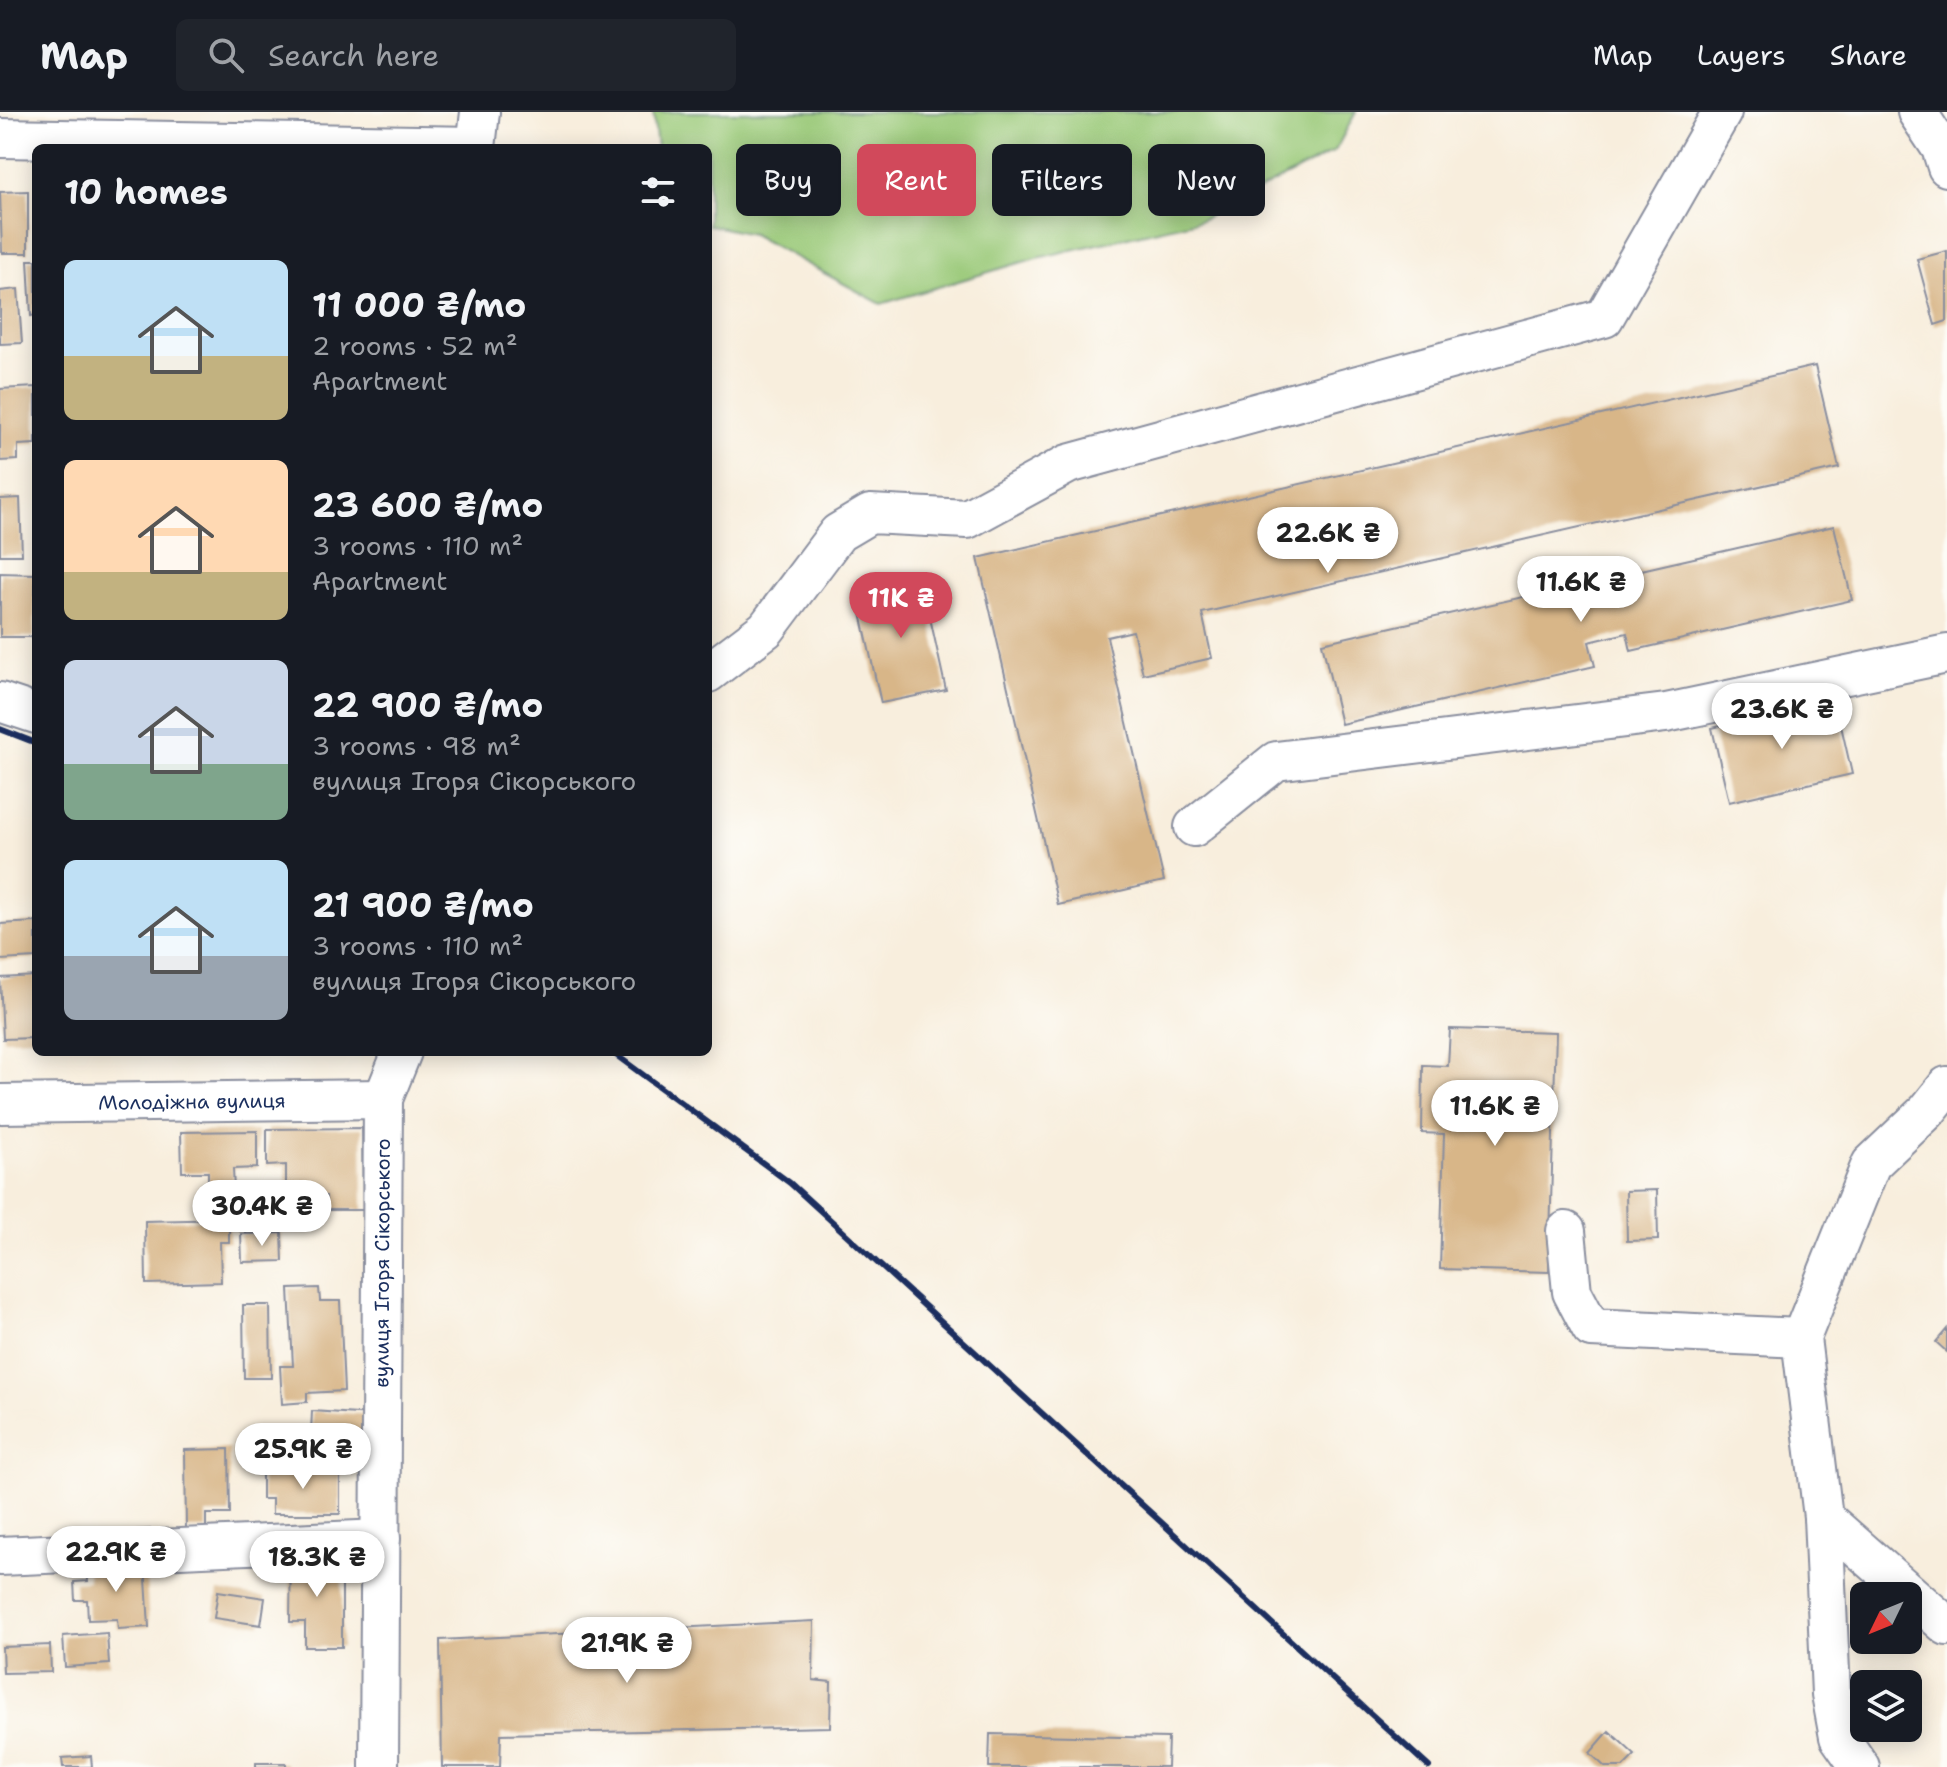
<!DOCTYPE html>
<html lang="en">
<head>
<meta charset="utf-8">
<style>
  body { margin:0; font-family:"Shantell Sans",sans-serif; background:#20242c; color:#f1f3f6; height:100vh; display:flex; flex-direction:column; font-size:30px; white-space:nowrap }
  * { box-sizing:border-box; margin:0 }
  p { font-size:26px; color:#9ea1a6 }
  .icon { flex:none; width:44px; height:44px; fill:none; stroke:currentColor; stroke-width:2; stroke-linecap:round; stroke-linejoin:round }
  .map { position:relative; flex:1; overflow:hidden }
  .panel { position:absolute; left:32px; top:32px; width:680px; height:912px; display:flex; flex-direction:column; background:#171b24; border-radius:12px; box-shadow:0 4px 20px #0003 }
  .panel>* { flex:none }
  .guide { position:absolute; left:736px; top:32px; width:760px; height:72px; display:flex; gap:16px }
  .needle { width:52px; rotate:227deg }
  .tools { position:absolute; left:1850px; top:1470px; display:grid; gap:16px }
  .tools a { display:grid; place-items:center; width:72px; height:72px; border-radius:12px; background:#171b24; box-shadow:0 4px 20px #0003; font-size:40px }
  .price { position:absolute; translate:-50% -68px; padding:0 18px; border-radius:28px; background:#fff; color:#222; font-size:26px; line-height:52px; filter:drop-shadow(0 2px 4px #0008) }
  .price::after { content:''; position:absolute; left:50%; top:48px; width:24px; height:18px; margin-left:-12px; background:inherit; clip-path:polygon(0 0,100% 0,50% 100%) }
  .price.on { background:#d1495b; color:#fff }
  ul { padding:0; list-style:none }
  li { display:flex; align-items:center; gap:24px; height:200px; padding:0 32px }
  li span { display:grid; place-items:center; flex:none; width:224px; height:160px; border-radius:12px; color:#555 }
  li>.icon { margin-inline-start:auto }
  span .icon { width:96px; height:96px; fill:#fffc; stroke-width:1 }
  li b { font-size:34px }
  h2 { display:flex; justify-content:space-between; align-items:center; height:96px; padding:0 32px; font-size:34px }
  .tag { padding:0 28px; border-radius:12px; background:#171b24; box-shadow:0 4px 20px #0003; font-size:28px; line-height:72px }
  .tag.on { background:#d1495b; color:#fff }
  header { display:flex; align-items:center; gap:48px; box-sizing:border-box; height:112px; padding:0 40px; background:#171b24; border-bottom:2px solid #363941 }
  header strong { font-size:38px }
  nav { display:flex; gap:44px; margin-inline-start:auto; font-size:28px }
  .search { width:560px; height:72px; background:#20242c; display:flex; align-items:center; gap:20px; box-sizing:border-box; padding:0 28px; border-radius:12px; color:#9ea1a6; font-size:30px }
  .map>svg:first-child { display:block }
</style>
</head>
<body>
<header>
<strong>Map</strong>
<div class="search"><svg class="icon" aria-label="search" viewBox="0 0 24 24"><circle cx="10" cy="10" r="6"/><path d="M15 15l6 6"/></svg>Search here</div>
<nav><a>Map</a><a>Layers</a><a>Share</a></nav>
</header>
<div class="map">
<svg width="1947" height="1655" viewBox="0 0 1947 1655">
  <rect width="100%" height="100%" fill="#fdfcf7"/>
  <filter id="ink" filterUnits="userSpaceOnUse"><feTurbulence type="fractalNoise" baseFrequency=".0125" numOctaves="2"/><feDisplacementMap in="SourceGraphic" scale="16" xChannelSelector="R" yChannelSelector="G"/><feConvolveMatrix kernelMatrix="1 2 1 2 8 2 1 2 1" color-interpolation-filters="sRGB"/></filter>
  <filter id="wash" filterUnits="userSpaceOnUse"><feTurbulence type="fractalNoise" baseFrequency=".006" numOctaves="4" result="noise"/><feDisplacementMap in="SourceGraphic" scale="32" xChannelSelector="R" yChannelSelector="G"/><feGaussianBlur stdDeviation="1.8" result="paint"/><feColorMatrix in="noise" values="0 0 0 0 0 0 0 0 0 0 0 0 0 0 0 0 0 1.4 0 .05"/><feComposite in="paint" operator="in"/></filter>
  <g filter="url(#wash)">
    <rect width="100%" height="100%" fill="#f8eedd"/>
    <path fill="#9ac978" stroke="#5a7c6b" stroke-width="2" d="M653,0h703l-21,39 -134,69 -168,39 -152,45 -129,-70 -44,-9v-77h-51z"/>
    <g id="blocks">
      <path fill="#d8b688" d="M28,79v62h-26l-2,-61z
        M1947,139v70l-12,4 -18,-66z
        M28,148h8v55l-5,1z
        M18,177l4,54 -22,1v-53z
        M1815,254l24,102 -637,145 10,45 -69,16 -10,-43 -26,6 57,244 -106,24 -80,-347z
        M36,275v57l-18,1v15l-18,1v-72z
        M20,386l2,57h-22v-56z
        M1834,414l18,74 -221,51 -4,-18 -38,9 6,24 -254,58 -19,-81z
        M0,461l36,1 -2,63h-34z
        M921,465l25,113 -65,13 -25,-112z
        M1835,587l17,75 -123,28 -17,-74z
        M36,810v36l-36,2v-36z
        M36,864v62l-33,1 -3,-61z
        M1450,917l106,3 -7,240 -109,-3 4,-135 -22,-1 1,-68 25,1z
        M362,1016l1,82h-37v-14h-40v-31l-19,1v-37z
        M257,1019v37l-24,1 1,21 -26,1v-19h-26l-1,-40z
        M1657,1078l1,50 -31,1 -1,-50z
        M239,1079h26v40h-25z
        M229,1107v23h-9l1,40 -75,2 -1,-63z
        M282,1121l1,28 -41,1 -1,-28z
        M319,1176l1,13h20l4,90 -37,2v9l-25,2 -2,-38h13l-4,-77z
        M243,1193h27l1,73h-27z
        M1947,1217v23l-11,-10z
        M312,1299l60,4 -3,44 -80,-6 2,-22 20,1z
        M229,1337l1,65h-24v15h-20l-1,-79z
        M340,1357v45h-68v-15h-10v-29z
        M291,1440h28v11h23v84h-37v-25h-15z
        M145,1451l4,64 -31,2 -1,-10 -29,1 -1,-20h-12l-1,-18 14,-1 -1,-15z
        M218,1479l47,7 -4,27 -47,-7z
        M814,1509l-1,59 18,2 -1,45 -329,7 -1,33h-58l-2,-127z
        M107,1521l2,31 -44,3 -2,-31z
        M50,1533l1,27 -48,1 -1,-26z
        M1609,1619l26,24 -12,12h-18l-15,-14z
        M990,1622l178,4 -1,29h-178z
        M91,1644l1,11h-29l-1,-9z
        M256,1651h30v4h-30z"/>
    </g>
  </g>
  <g filter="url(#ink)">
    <use href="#blocks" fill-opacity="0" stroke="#8a8e9e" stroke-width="2"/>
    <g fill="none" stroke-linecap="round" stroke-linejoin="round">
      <defs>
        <g id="minor">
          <path d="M1917,0l24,36 6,19"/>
          <path d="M0,26l476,8"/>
          <path d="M476,36l4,-36"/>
          <path d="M708,561l58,-44 72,-96 32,-19 97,5 101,-55 536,-146 118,-206"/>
          <path d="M0,590l36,12"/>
          <path d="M1194,715l82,-66 390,-48 281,-59"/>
          <path d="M1947,974l-20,25 -56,53 -70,174 22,179 124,109"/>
          <path id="s1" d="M0,992l383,-5"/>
          <path d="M1566,1119l6,61 19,36 210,10"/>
          <path d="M1823,1405l8,177 8,43 21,30"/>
          <path d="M0,1444l381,-17"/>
          <path id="s2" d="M379,1655l4,-668 19,-47"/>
        </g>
      </defs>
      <use href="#minor" stroke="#8a8e9e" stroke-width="42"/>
      <use href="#minor" stroke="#fff" stroke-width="38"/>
      <path stroke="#1b2f5e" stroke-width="6" d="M0,617l36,14
        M612,940l178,131 639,584"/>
    </g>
  </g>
  <g text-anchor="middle" stroke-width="8" stroke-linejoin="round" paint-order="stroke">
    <g font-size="20" fill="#1b2f5e" stroke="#fdfcf7">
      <text dy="7" stroke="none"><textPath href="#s1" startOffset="192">Молодіжна вулиця</textPath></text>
      <text dy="7" stroke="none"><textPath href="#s2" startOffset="504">вулиця Ігоря Сікорського</textPath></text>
    </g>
  </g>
</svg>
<div class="tools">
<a><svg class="needle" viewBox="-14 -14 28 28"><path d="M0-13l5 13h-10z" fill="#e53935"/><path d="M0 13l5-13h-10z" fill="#9ea1a6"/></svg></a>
<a><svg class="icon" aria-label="layers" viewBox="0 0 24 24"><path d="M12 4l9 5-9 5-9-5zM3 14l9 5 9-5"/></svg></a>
</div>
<b class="price" style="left:1328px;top:463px">22.6K ₴</b>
<b class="price" style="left:1581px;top:512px">11.6K ₴</b>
<b class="price on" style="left:901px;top:528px">11K ₴</b>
<b class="price" style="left:1782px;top:639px">23.6K ₴</b>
<b class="price" style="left:1495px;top:1036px">11.6K ₴</b>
<b class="price" style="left:262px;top:1136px">30.4K ₴</b>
<b class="price" style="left:303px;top:1379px">25.9K ₴</b>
<b class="price" style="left:116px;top:1482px">22.9K ₴</b>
<b class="price" style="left:317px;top:1487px">18.3K ₴</b>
<b class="price" style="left:627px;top:1573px">21.9K ₴</b>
<div class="guide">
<a class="tag">Buy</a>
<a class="tag on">Rent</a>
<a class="tag">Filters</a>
<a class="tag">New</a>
</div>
<section class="panel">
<h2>10 homes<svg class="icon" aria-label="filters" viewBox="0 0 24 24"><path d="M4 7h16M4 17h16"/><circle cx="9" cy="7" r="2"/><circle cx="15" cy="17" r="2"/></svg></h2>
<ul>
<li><span style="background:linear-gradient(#bfe0f5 60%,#c2b280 0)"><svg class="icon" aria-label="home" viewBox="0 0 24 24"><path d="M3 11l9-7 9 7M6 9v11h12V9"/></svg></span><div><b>11 000 ₴/mo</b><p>2 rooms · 52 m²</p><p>Apartment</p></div></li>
<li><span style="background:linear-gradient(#ffd9b3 70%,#c2b280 0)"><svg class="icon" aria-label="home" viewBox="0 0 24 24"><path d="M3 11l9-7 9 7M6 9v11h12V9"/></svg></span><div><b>23 600 ₴/mo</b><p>3 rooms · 110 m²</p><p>Apartment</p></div></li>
<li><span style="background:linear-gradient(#c9d6e8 65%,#7fa58c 0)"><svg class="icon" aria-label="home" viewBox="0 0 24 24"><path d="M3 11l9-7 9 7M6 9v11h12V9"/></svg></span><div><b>22 900 ₴/mo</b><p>3 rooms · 98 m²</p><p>вулиця Ігоря Сікорського</p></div></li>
<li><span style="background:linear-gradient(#bfe0f5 60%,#9aa5b1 0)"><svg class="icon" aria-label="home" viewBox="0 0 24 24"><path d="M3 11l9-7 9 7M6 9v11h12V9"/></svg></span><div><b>21 900 ₴/mo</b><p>3 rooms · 110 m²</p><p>вулиця Ігоря Сікорського</p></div></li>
</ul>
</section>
</div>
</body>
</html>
